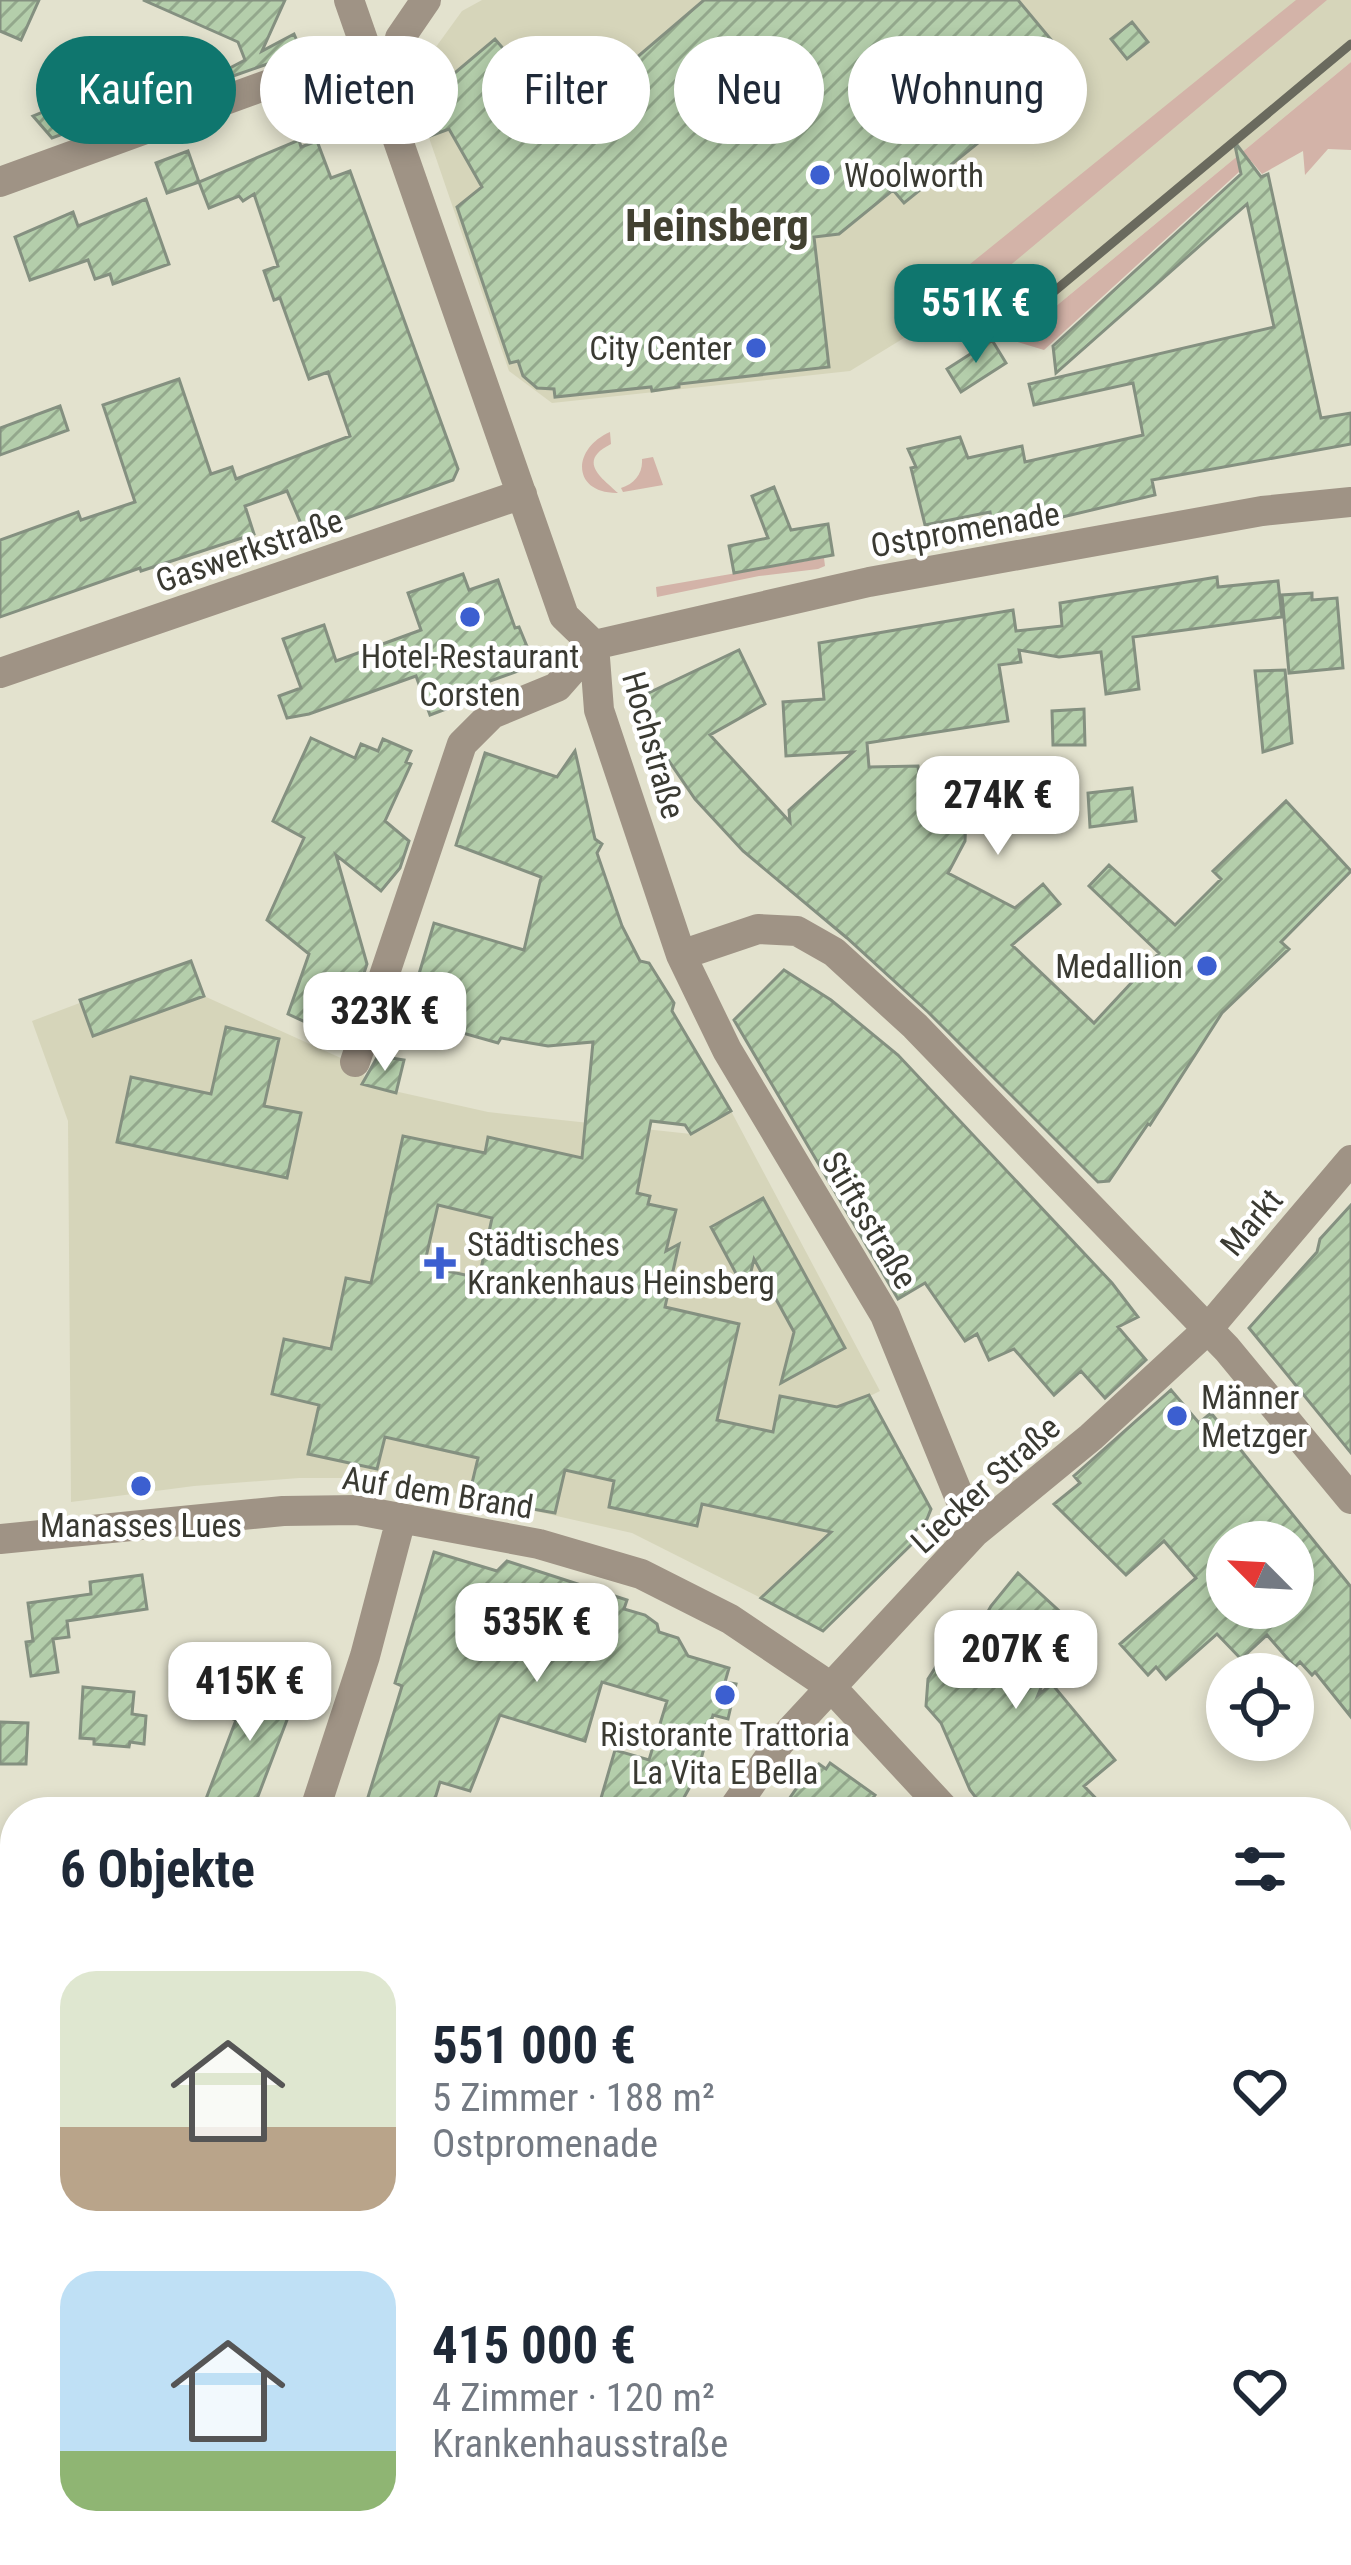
<!DOCTYPE html>
<html lang="de">
<head>
<meta charset="utf-8">
<style>
  body { margin:0; font-family:"Roboto Condensed",sans-serif; background:#f6f6f7; color:#1f2937; height:100vh; display:flex; flex-direction:column; font-size:45px; white-space:nowrap }
  * { box-sizing:border-box; margin:0 }
  p { font-size:39px; color:#747a83 }
  .icon { flex:none; width:66px; height:66px; fill:none; stroke:currentColor; stroke-width:2; stroke-linecap:round; stroke-linejoin:round }
  .map { position:relative; flex:1; overflow:hidden }
  .panel { position:absolute; left:0px; top:1797px; width:1353px; height:768px; display:flex; flex-direction:column; background:#fff; border-radius:48px 48px 0 0; box-shadow:0 6px 18px #0003 }
  .panel>* { flex:none }
  .guide { position:absolute; left:36px; top:36px; width:1281px; height:108px; display:flex; gap:24px }
  .needle { width:78px; rotate:294deg }
  .tools { position:absolute; left:1206px; top:1521px; display:grid; gap:24px }
  .tools a { display:grid; place-items:center; width:108px; height:108px; border-radius:50%; background:#fff; box-shadow:0 6px 18px #0003; font-size:60px }
  .price { position:absolute; translate:-50% -102px; padding:0 27px; border-radius:24px; background:#fff; color:#222; font-size:39px; line-height:78px; filter:drop-shadow(0 3px 6px #0008) }
  .price::after { content:''; position:absolute; left:50%; top:72px; width:36px; height:27px; margin-left:-18px; background:inherit; clip-path:polygon(0 0,100% 0,50% 100%) }
  .price.selected { background:#0f766e; color:#fff }
  ul { padding:0; list-style:none }
  li { display:flex; align-items:center; gap:36px; height:300px; padding:0 60px }
  li span { display:grid; place-items:center; flex:none; width:336px; height:240px; border-radius:36px; color:#555 }
  li>.icon { margin-inline-start:auto }
  span .icon { width:144px; height:144px; fill:#fffc; stroke-width:1 }
  li b { font-size:51px }
  h2 { display:flex; justify-content:space-between; align-items:center; height:144px; padding:0 60px; font-size:51px }
  .pill { padding:0 42px; border-radius:54px; background:#fff; box-shadow:0 6px 18px #0003; font-size:42px; line-height:108px }
  .pill.selected { background:#0f766e; color:#fff }
  .map>svg:first-child { display:block }
</style>
</head>
<body>
<div class="map">
<svg width="1351" height="2565" viewBox="0 0 1351 2565">
  <defs>
    <pattern id="building-hatch" width="6" height="6" patternUnits="userSpaceOnUse" patternTransform="scale(3)"><rect width="6" height="6" fill="#b4ceab"/><path d="M-1 1l2-2M0 6l6-6M5 7l2-2" fill="none" stroke="#93a88c"/></pattern>
  </defs>
  <rect width="100%" height="100%" fill="#e3e2ce"/>
  <path fill="#d6d5ba" d="M482,0h869v62l-337,279 -38,-47 -126,77 -298,32 -43,-32 -97,-283 8,-19 42,-58z
    M191,961l13,35 161,73 -2,15 125,28 203,22 40,-23 149,280 -42,21 -36,113 27,9 -68,64 -129,-65 -244,-55h-89l-105,8 -123,16 -3,-381 -36,-100z"/>
  <path fill="#d3b3a8" d="M1296,0h31l-351,294 -17,-21z
    M1351,62v88l-23,-1 -23,26 -2,-24 -41,23 -11,-13 -207,189 -30,-9z
    M610,432l1,12c-36,18 -7,35 7,49 -46,1 -47,-44 -8,-61z
    M653,457l10,28 -40,7 -2,-4c13,-4 22,-14 21,-29z
    M824,558l1,8 -7,3 -59,7 -102,21 -1,-10z"/>
  <path fill="url(#building-hatch)" stroke="#849080" stroke-width="3" fill-rule="evenodd" d="M0,0h39l-18,40 -21,-9z
    M143,0h142l-23,51 32,-17 10,23 -25,3 -46,16 -3,-8 15,-8 -7,-18z
    M704,0h314l55,66 -169,137 -11,-13 -54,44 -25,3 15,130 -150,17v3l-14,2 -13,2 -1,-4 -96,10 -1,-8 -17,-1 -14,-12 -5,-15 -8,2 -53,-156 25,-20 -33,-58 -19,7 -11,-33 76,-64 48,56 9,-7 21,24z
    M1132,22l16,20 -21,17 -16,-20z
    M169,60l11,31 -128,47 -19,-22z
    M299,140l2,7 16,-6 14,37 19,-7 108,298 -5,11 -148,53 -18,-42 -42,15 9,28 -113,37 -1,-3 -140,49v-77l78,-28 3,8 54,-18 -32,-97 76,-26 32,95 21,-7 4,12 114,-43 -22,-64 -19,7 -29,-81 -6,2 -10,-29 14,-5 -24,-72 -11,7 -4,-5 -30,12 -10,-26z
    M1234,141l27,36 7,-3 53,244 30,-5v31l-199,36 3,15 -105,25 -2,-9 -56,12 -2,-11 -65,13 -14,-57 5,-1 -8,-18 52,-12 8,21 54,-12 3,16 118,-27 -10,-52 -99,22 -5,-21 245,-57 -27,-123 -191,169 -3,-27 188,-172z
    M188,151l11,31 -32,11 -11,-30z
    M146,199l23,65 -56,20 -3,-10 -15,5 -7,-19 -58,20 -15,-43 58,-25 5,14z
    M992,340l14,23 -45,29 -14,-23z
    M60,406l8,24 -68,25v-27z
    M774,487l17,43 37,-6 5,31 -99,18 -5,-27 39,-8 -16,-42z
    M463,574l6,16 29,-10 17,48 4,-1 12,29 1,10 -56,20 2,11 -48,18 -14,-39 -107,38 -22,4 -8,-22 22,-8 -18,-49 41,-14 12,36 85,-31 -13,-37z
    M1217,577l1,10 60,-6 4,36 -149,20 6,52 -33,5 -5,-42 -42,5 -40,-7 2,12 -22,3 9,56 -141,22 2,24 49,-1 3,28h46l-2,47 -17,32 67,35 28,-24 17,20 -48,41 82,78 65,-70 -70,-67 20,-21 66,60 46,-46 -8,-8 73,-70 65,70 -70,71 8,7 -67,64 -72,112 -2,-1 -39,57 -11,1 -170,-170 -81,-74 -104,-87 -48,-52 -37,-54 -22,-46 103,-49 26,54 -55,31 80,87 -1,-12 64,-58 -67,4 -3,-54 41,-3 -5,-56 194,-33 3,21 46,-5 -2,-23z
    M1312,593v7l25,-2 6,70 -54,5 -7,-78z
    M1285,670l7,73 -29,9 -8,-81z
    M1084,709l1,36h-32l-1,-34z
    M311,738l44,20 6,-14 17,7 5,-12 28,12 -5,11 5,2 -26,57 24,20 -9,27 -19,23 -45,-36 31,109 -25,75 -54,-25 21,-60 -42,-34 37,-82 -31,-17z
    M575,751l20,88 7,5 -5,9 25,73 18,35 9,2 25,40 -2,8 59,100 -40,23 -6,-9 -34,-4 -14,72 13,3 -2,8 28,6 -10,41 13,-7 -14,63 74,17 -22,96 56,12 7,-36 57,11 32,-12 62,114 -4,10 -16,16 5,5 -93,91 -62,-33 70,-66 -129,-28 -5,22 -88,-19 5,-26 -49,-11 -10,43 -66,-12 -20,-5 9,-38 -93,-21 -8,32 -69,-15 11,-49 -47,-11 12,-55 47,10 15,-71 25,5 32,-147 82,17 3,-16 94,21 11,-116 -45,4 -47,-8 -3,5 -106,-30 9,-26 13,4 20,-68 90,27 17,-73 -85,-32 29,-92 72,24zM438,1205l54,13 -13,60 -55,-12z
    M985,764h33l-5,29h-28z
    M1132,788l4,33 -46,6 -2,-34z
    M191,961l13,35 -111,40 -13,-36z
    M784,970l47,30 67,55 214,228 26,34 -20,10 28,33 -41,38 -24,-27 -27,24 -40,-46 -25,11 -12,-26 -12,7 -40,-58 -27,16 -164,-279z
    M226,1027l53,12 -15,67 37,7 -14,65 -170,-36 14,-65 80,17z
    M378,1056l26,4 -8,33 -34,-9z
    M763,1198l82,150 -64,35 13,-51 -40,-73 -8,33 -35,-65z
    M1351,1205v248l-102,-125 68,-76 3,-13z
    M1171,1390l28,33 12,-10 140,174v130l-36,-45 -3,3 -12,-13 -5,5 -28,-32 -26,24 -24,-25 -51,45 -10,-12 -8,8 -28,-31 76,-66 -32,-37 -38,34 -72,-71 26,-21 -6,-7zM1227,1542h66v66h-66z
    M434,1552l63,19 10,-10 120,39 -3,9 21,6 12,9 2,8 19,6 10,18 41,12 -4,14 11,2 -8,35 -15,-4 -16,59 -21,38h-79l18,-62 34,10 18,-59 -65,-19 -17,59 -85,-26 -30,76 -30,-9 -9,30h-49l-17,-5 37,-121 -7,-3z
    M1018,1573l51,47 -31,75 14,-11 63,76 -31,26 25,26h-122l-17,-22 -29,-67 -15,-17 2,-27 9,-14 7,-9 22,-6 25,-44z
    M142,1575l5,34 -80,12 2,16 -16,2 5,33 -27,4 -5,-34 7,-1 -5,-38 63,-9 -1,-12z
    M246,1672l52,19 -46,121h-51l35,-92 -8,-3z
    M83,1687l51,5 -2,22 14,2 -2,28 -14,-2 -1,5 -35,-3v-5l-14,-1z
    M0,1722l28,1 -2,41h-26z
    M830,1763l45,32 -12,17h-83l25,-36 3,2 11,-14 7,5z"/>
  <g fill="none" stroke-linecap="round" stroke-linejoin="round">
    <path stroke="#9f9385" stroke-width="30" d="M349,0l215,616 30,29
      M384,103l16,-65 26,-38
      M0,182l286,-104
      M594,645l5,65 82,245 46,95 158,265 89,218
      M594,645l275,-63 393,-71 89,-9
      M0,673l522,-179
      M681,955l77,-26 39,2 37,21 81,74 312,323 124,150
      M355,1062l107,-318 30,-30 65,-27 37,-42
      M0,1539l283,-28 74,-1 182,34 102,30 89,45 101,68 116,125
      M314,1812l51,-156 36,-137
      M731,1812l49,-70 194,-209 117,-96 115,-106 145,-171
      M1338,1925l13,-14
      M1338,2188l13,10
      M0,2469l15,-9
      M1338,2540l13,9
      M870,2550l26,15"/>
    <path stroke="#6a6a5e" stroke-width="9" d="M1009,329l342,-285"/>
  </g>
  <g fill="#3c5fd0" stroke="#fff" stroke-width="4.5">
    <circle cx="820" cy="175" r="12"/>
    <circle cx="756" cy="348" r="12"/>
    <circle cx="470" cy="617" r="12"/>
    <circle cx="1207" cy="966" r="12"/>
    <path d="M434 1245h12v12h12v12h-12v12h-12v-12h-12v-12h12z"/>
    <circle cx="1177" cy="1416" r="12"/>
    <circle cx="141" cy="1486" r="12"/>
    <circle cx="725" cy="1695" r="12"/>
  </g>
  <g text-anchor="middle" stroke-width="9" stroke-linejoin="round" paint-order="stroke">
    <g font-size="33" fill="#3a3a32" stroke="#fff" text-anchor="start">
      <text x="844" y="187">Woolworth</text>
      <text x="732" y="360" text-anchor="end">City Center</text>
      <text x="470" y="668" text-anchor="middle">Hotel-Restaurant<tspan x="470" dy="38">Corsten</tspan></text>
      <text x="1183" y="978" text-anchor="end">Medallion</text>
      <text x="467" y="1256">Städtisches<tspan x="467" dy="38">Krankenhaus Heinsberg</tspan></text>
      <text x="1201" y="1409">Männer<tspan x="1201" dy="38">Metzger</tspan></text>
      <text x="141" y="1537" text-anchor="middle">Manasses Lues</text>
      <text x="725" y="1746" text-anchor="middle">Ristorante Trattoria<tspan x="725" dy="38">La Vita E Bella</tspan></text>
    </g>
    <g font-size="33" fill="#3a3a32" stroke="#fff">
      <text transform="translate(965 529) rotate(-10)" y="12">Ostpromenade</text>
      <text transform="translate(249 550) rotate(-19)" y="12">Gaswerkstraße</text>
      <text transform="translate(654 745) rotate(74)" y="12">Hochstraße</text>
      <text transform="translate(870 1220) rotate(59)" y="12">Stiftsstraße</text>
      <text transform="translate(1251 1222) rotate(-50)" y="12">Markt</text>
      <text transform="translate(985 1484) rotate(-42)" y="12">Liecker Straße</text>
      <text transform="translate(438 1492) rotate(9)" y="12">Auf dem Brand</text>
    </g>
    <g font-size="45" font-weight="bold" fill="#424131" stroke="#fff">
      <text x="717" y="241">Heinsberg</text>
    </g>
  </g>
</svg>
<div class="tools">
<a><svg class="needle" viewBox="-14 -14 28 28"><path d="M0-13l5 13h-10z" fill="#e53935"/><path d="M0 13l5-13h-10z" fill="#747a83"/></svg></a>
<a><svg class="icon" aria-label="locate" viewBox="0 0 24 24"><circle cx="12" cy="12" r="6"/><path d="M12 2v4M12 18v4M2 12h4M18 12h4"/></svg></a>
</div>
<b class="price selected" style="left:976px;top:366px">551K €</b>
<b class="price" style="left:998px;top:858px">274K €</b>
<b class="price" style="left:385px;top:1074px">323K €</b>
<b class="price" style="left:537px;top:1685px">535K €</b>
<b class="price" style="left:1016px;top:1712px">207K €</b>
<b class="price" style="left:250px;top:1744px">415K €</b>
<div class="guide">
<a class="pill selected">Kaufen</a>
<a class="pill">Mieten</a>
<a class="pill">Filter</a>
<a class="pill">Neu</a>
<a class="pill">Wohnung</a>
</div>
<section class="panel">
<h2>6 Objekte<svg class="icon" aria-label="filters" viewBox="0 0 24 24"><path d="M4 7h16M4 17h16"/><circle cx="9" cy="7" r="2"/><circle cx="15" cy="17" r="2"/></svg></h2>
<ul>
<li><span style="background:linear-gradient(#dfe7d0 65%,#b9a48a 0)"><svg class="icon" aria-label="home" viewBox="0 0 24 24"><path d="M3 11l9-7 9 7M6 9v11h12V9"/></svg></span><div><b>551 000 €</b><p>5 Zimmer · 188 m²</p><p>Ostpromenade</p></div><svg class="icon" aria-label="heart" viewBox="0 0 24 24"><path d="M12 20l-8-8c-3-5 5-10 8-4 3-6 11-1 8 4z"/></svg></li>
<li><span style="background:linear-gradient(#bfe0f5 75%,#8fb573 0)"><svg class="icon" aria-label="home" viewBox="0 0 24 24"><path d="M3 11l9-7 9 7M6 9v11h12V9"/></svg></span><div><b>415 000 €</b><p>4 Zimmer · 120 m²</p><p>Krankenhausstraße</p></div><svg class="icon" aria-label="heart" viewBox="0 0 24 24"><path d="M12 20l-8-8c-3-5 5-10 8-4 3-6 11-1 8 4z"/></svg></li>
</ul>
</section>
</div>
</body>
</html>
